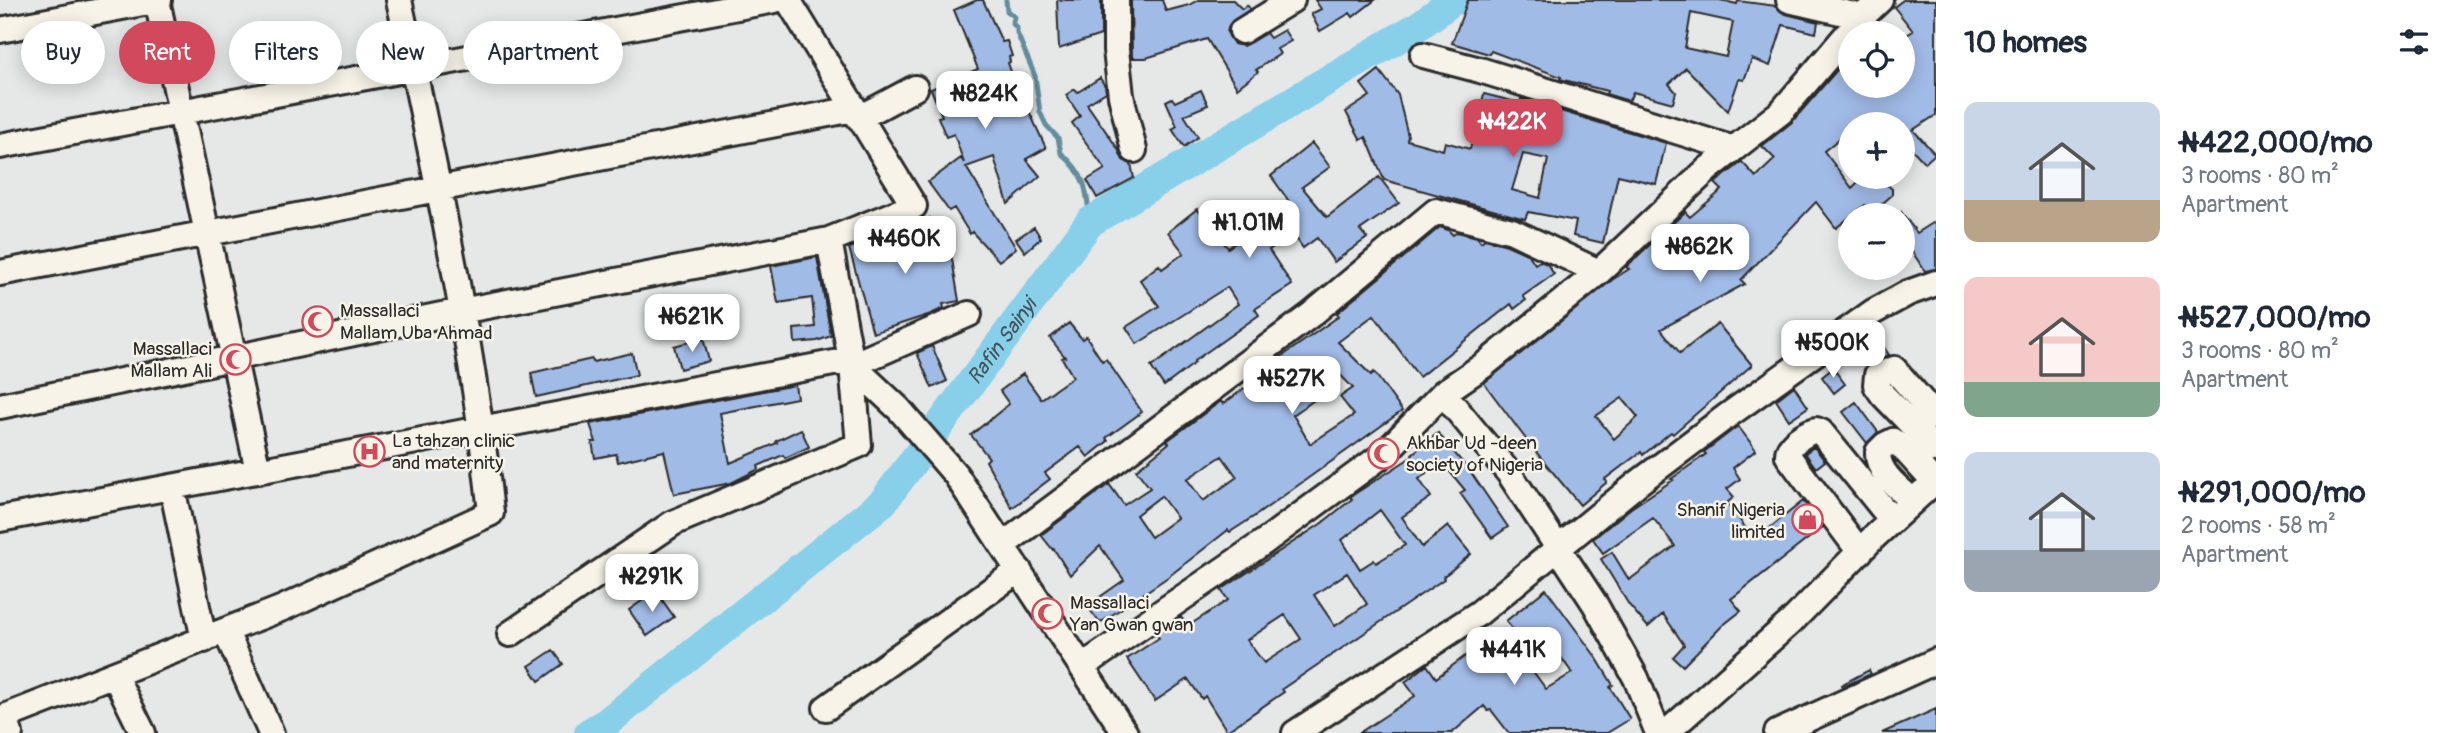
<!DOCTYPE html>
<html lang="en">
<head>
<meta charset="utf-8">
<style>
  body { margin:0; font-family:Pangolin,sans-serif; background:#f6f6f7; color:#1f2937; height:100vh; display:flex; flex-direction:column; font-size:26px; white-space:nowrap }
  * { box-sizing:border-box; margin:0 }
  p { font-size:23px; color:#747a83 }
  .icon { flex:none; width:38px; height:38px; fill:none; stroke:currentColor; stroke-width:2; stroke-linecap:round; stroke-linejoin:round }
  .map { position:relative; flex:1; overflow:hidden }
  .sheet { display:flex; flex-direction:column; background:#fff; width:525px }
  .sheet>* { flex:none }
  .guide { position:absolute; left:21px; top:21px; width:665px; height:63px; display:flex; gap:14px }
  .buttons { position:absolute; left:1838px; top:21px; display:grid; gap:14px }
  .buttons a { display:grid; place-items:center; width:77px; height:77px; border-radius:50%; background:#fff; box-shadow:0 4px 18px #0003; font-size:35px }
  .price { position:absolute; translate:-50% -60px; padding:0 16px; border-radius:14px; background:#fff; color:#222; font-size:23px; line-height:46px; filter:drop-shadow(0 2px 4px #0008) }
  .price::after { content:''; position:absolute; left:50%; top:42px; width:21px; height:16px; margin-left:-10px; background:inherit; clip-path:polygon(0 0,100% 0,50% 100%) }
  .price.selected { background:#d1495b; color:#fff }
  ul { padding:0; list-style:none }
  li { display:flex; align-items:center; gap:21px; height:175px; padding:0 28px }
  li span { display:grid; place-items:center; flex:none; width:196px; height:140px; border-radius:14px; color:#555 }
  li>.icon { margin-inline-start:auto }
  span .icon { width:84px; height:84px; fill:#fffc; stroke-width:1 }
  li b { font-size:30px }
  h2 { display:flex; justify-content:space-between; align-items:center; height:84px; padding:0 28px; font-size:30px }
  .chip { padding:0 24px; border-radius:32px; background:#fff; box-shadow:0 4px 18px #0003; font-size:24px; line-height:63px }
  .chip.selected { background:#d1495b; color:#fff }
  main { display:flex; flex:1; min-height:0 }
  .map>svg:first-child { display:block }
</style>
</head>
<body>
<main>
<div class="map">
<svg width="1936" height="733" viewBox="0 0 1936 733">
  <rect width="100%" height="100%" fill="#e6e8e8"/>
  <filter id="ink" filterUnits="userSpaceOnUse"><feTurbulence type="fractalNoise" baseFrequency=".0143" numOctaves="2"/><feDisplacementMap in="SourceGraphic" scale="14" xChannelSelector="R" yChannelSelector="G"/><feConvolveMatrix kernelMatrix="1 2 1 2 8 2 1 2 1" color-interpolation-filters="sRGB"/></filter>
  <g filter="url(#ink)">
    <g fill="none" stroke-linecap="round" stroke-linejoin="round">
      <path stroke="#638d9d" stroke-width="5" d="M1006,0l1,11 8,6 -3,6 5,5v5l18,43 5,36 6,13 12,13 3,15c25,21 26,38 29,69"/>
      <path stroke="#88cfe9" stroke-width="30" id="s1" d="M589,733l17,-10 277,-221 207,-280 327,-195 37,-27"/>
    </g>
    <path fill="#a1bbe7" stroke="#2b2b2b" stroke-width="2" fill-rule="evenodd" d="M977,0h6l19,42 5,-1 5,15 -3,1 1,5 -2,1 17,48h4l17,37 -20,11 14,17 -32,28 -14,-47 -28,10 50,81 -17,13 -27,-29 -2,2 -16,-26 -5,3 -21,-29 33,-24 3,5 -10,-29 -8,3 -8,-20 4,-1 -11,-27 47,-20 -24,-59z
      M1057,0h44v35l-42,14z
      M1131,0h31l4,11 23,-6 9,-5h35l9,9 5,-4 3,4 -21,16 -2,7 7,12 9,2 23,-13 4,5 14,-8 7,11 -14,8 3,5 -24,16 2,2 -21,16 -30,-49 -61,19h-14z
      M1315,0h60l-22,17 -3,-4 -30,18 -9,-17 10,-5z
      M1468,0h252l17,4 1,-3 38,5 10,8 32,8 -2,11 -33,-8 -13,41 -18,-7 -8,21 -5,-1 -11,32 -42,-43 -17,16 7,8 -3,11 -40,-11 -4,9 -23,-7 1,-3 -47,-12 1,-2 -70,-26 -2,3 -37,-11zM1691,13l42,9 -7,35 -41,-9z
      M1903,0h33v115l-23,15 22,24 -10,9 -16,-17 -7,5v-27h-52v6l-26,21 28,37 11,-11h15l14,12v6l-19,17 -8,-7 -29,23 -20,-26 -75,78 4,4 -84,45 19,24 38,-29 34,41 -79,69 -2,-2 -28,23 -2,-3 -36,27 2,3 -27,23 -49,-59 -47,-63 128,-103 17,-11 -3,-2 59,-55 5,5 32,-27 -7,-7 27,-21 14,15 19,-18 -13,-13 30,-24 58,-67v31h52v-48l11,-7 -19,-24zM1622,398l16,19 -24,22 -18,-23z
      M1379,70l19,25 10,41 -1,4 36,10 2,-8 25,7 14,-55 36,9 1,-4 145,44 -10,41 -38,-9 -15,68 -30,-7 3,-15 -48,-9 -3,7 -141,-39 -18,-43 -5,3 -15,-28 24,-16 -9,-12zM1523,154l25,5 -8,39 -28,-8z
      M1100,78l5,8 1,6 -19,12 31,45 5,11 8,4 3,14 -37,20 -10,-18 18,-11 -33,-46 8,-7 -14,-21 9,-6 3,3z
      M1201,90l7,15 -24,10 14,22 -14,10 -12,-18 5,-3 -11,-25 6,-3 3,4z
      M1312,143l18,24 -28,20 25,30 52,-40 20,26 -39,27 7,8 -33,24 -17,-24 -14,10 -10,-14 -24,16 23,35 -37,24 4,6 -65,46 1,2 -31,23 -13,-19 87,-63 -11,-17 -90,57 -11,-17 33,-21 -19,-26 19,-15 3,4 22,-16 -16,-21 29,-23 31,39 27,-19 1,3 37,-25 -22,-31z
      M1902,213l15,20 19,-12v48l-11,2 -23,-34z
      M930,218l22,41 7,42 -16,3 1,4 -13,6 -58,19 -24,-85 44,-12 -2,-3z
      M1034,227l7,11 -16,14 -9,-13z
      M1440,227l8,3 5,5 4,-3 20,5 4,5 4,-3 22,6 22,10 6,9 5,-3 7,3 7,10 -31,22 3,4 -12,9 -3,-5 -92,73 -45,-62 -36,27 33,33 3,-3 28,39 -144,103 -28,18 -2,-2 -60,47 -68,46 -13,-17 37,-26 -24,-34 -30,29 -16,-26 -1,1 -12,-15 68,-51 15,21 26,-17 -14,-18 33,-27 -2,-2 54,-40 2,3 26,-19 -2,-4 92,-65 -2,-3zM1328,362l25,26 -13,9 14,18 -44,29 -17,-29 24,-17 -13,-19zM1222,456l15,21 -34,24 -16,-22zM1161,496l16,22 -26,19 -15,-22z
      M817,257l14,79 -14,5 -22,2 -1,-14 21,-2 -3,-29 -34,5 -7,-37z
      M1069,323l13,16 4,-3 16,25 4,-2 36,53 -36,26 2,3 -20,16 -8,-10 -35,26 5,6 -38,29 -26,-47 3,-3 -18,-23 38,-31 -9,-13 23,-17 18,25 32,-22 -11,-19 3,-1 -15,-19z
      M703,338l6,23 -29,8 -6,-23z
      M932,346l15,35 -15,7 -15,-35z
      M1883,346l6,9 -16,6 -3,-6z
      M632,353l5,22 -101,22 -5,-24 61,-14 1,3z
      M1833,368l12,16 -11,9 -12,-16z
      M795,385l2,13 -77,15 10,50 47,-20 -1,-2 25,-12 8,18 -24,11 -2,-3 -25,11 1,3 -28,14 -57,11 -10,-43 -46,11 -2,-8 -21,4 -3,-16h4l-6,-18z
      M1794,386l14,21 -19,13 -13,-20z
      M1856,402l22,30 -11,11 -24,-31z
      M1738,426l18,24 -23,18 7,11 -13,10 7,8 -7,6 24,32 13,-7 2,3 37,-30 20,26 -92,72 10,12 -19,15 -39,40 -10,-9 11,-12 -21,-31 -15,13 -19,-22 -28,-46 11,-7 17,28 46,-34 -22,-28 -50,35 -10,-14 38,-31 42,-28 -2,-1 35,-25 -2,-2z
      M1438,433l34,41 36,53 -16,11 -32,-45 5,-3 -24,-29 -22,18 12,18 -29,20 20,30 26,-21 23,28 -28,23 1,2 -162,110 2,3 -57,39 -22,-35 -3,3 -14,-20 -33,22 -28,-42 32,-21 -3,-4 25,-17 7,9 40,-26 -7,-10 101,-67 30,-24 -2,-2 63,-41 -1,-2zM1380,510l25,35 -29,18 -2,-3 -14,9 -18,-29zM1347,573l20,31 -32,22 -21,-31zM1285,615l16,24 -37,24 -17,-23z
      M1814,447l11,14 -9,7 -11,-15z
      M1546,589l50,68 17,28 -3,2 20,32 -23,14h-98l-18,-23 -3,1 -4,-5 -32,27h-93l56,-37 -10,-14 22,-17 9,13 48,-36 19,26 18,-13 25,34 26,-16 -30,-43 -18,14 -18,-23z
      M656,591l18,26 -27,19 -18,-26z
      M553,650l10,14 -24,17 -10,-15z
      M1869,670l2,4 -29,13 -1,-2z
      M1936,709v24h-54z"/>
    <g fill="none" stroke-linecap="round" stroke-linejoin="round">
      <defs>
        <path id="minor" d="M157,0l101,471
          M1116,0v50l5,46 13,54
          M1862,17l18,-17
          M0,30l159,-30
          M1242,31l50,-31
          M1423,55l57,15 254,79
          M859,118l56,-30
          M0,146l775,-146
          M0,273l854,-164
          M852,365l117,-51
          M1443,393l66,80 86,131 41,74 22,55
          M0,406l461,-95 368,-71 85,-34 -126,-206
          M1936,417l-42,-48 -17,6 -1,10 7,10 53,55
          M172,487l32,153
          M1912,500c-15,-13 -35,-28 -34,-48l7,-7 8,-4 10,7 31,34
          M0,519l839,-157 13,3 47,44 57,66 169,258
          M1003,545l309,-231 124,-103 76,20 87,41
          M1860,552l-72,-96c-1,-12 17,-23 28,-26l5,2 71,88
          M226,632l45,101
          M510,634l163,-111 186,-78 -7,-80 -23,-125
          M1083,666l181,-124 120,-88 59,-61 41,-28 115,-93 109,-103 73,-57 81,-95 -73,-17
          M114,674l29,59
          M826,708l193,-138
          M10,733l-8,-15 281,-110 208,-95c-18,-173 -56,-343 -92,-513
          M1295,733l184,-120 159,-130 89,-67 146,-104 35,-19 28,-10
          M1666,733l127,-113 80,-82 63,-58
          M1777,733l159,-72"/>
      </defs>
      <use href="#minor" stroke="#2b2b2b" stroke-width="30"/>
      <use href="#minor" stroke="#f7f3e8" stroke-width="24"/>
    </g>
  </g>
  <defs>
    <symbol id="mosque-ring" viewBox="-11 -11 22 22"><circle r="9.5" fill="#f7f3e8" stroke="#d1495b" stroke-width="1.5"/><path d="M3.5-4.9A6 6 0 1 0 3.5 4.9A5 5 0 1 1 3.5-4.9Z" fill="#d1495b"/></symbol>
    <symbol id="hospital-ring" viewBox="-11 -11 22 22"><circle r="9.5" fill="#f7f3e8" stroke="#d1495b" stroke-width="1.5"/><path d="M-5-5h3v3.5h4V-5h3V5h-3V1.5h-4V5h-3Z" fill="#d1495b"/></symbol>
    <symbol id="shop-ring" viewBox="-11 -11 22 22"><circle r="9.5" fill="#f7f3e8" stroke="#d1495b" stroke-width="1.5"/><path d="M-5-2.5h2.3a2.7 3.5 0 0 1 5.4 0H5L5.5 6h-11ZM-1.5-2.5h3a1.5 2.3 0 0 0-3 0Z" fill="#d1495b"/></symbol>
  </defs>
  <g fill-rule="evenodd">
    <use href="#mosque-ring" x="300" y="304" width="35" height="35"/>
    <use href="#mosque-ring" x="218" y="342" width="35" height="35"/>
    <use href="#hospital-ring" x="352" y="434" width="35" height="35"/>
    <use href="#mosque-ring" x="1366" y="436" width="35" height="35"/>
    <use href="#shop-ring" x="1790" y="502" width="35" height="35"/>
    <use href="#mosque-ring" x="1030" y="596" width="35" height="35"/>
  </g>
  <g text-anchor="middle" stroke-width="5" stroke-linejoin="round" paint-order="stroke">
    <g font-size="19" fill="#2b2b2b" stroke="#f7f3e8" text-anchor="start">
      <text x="340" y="317">Massallaci<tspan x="340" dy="22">Mallam Uba Ahmad</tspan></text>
      <text x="212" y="355" text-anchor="end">Massallaci<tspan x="212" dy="22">Mallam Ali</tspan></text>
      <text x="392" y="447">La tahzan clinic<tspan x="392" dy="22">and maternity</tspan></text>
      <text x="1406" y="449">Akhbar Ud -deen<tspan x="1406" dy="22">society of Nigeria</tspan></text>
      <text x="1785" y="516" text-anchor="end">Shanif Nigeria<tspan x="1785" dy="22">limited</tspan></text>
      <text x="1070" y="609">Massallaci<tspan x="1070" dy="22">Yan Gwan gwan</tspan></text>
    </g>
    <g font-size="21" font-style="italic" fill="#42545a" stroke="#f7f3e8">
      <text dy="7" stroke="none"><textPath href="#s1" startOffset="574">Rafin Sainyi</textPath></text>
    </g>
  </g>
</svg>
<div class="buttons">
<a><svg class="icon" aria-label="locate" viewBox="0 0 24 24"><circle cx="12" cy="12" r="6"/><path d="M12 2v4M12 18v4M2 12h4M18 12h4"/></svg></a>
<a>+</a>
<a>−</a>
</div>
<b class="price" style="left:985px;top:131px">₦824K</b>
<b class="price selected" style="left:1513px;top:159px">₦422K</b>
<b class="price" style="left:1249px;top:260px">₦1.01M</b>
<b class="price" style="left:905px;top:276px">₦460K</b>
<b class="price" style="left:1700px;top:284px">₦862K</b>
<b class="price" style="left:692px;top:354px">₦621K</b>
<b class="price" style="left:1833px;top:380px">₦500K</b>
<b class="price" style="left:1292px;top:416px">₦527K</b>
<b class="price" style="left:652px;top:614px">₦291K</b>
<b class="price" style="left:1514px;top:687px">₦441K</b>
<div class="guide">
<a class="chip">Buy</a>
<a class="chip selected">Rent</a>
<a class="chip">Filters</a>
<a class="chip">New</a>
<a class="chip">Apartment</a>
</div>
</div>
<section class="sheet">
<h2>10 homes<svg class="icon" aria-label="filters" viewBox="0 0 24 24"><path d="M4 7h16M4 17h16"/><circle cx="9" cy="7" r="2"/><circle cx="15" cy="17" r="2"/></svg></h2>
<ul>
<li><span style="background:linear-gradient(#c9d6e8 70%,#b9a48a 0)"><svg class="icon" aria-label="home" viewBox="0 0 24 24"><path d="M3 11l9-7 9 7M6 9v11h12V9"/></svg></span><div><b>₦422,000/mo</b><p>3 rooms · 80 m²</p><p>Apartment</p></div></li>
<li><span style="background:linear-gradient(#f6c9c9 75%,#7fa58c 0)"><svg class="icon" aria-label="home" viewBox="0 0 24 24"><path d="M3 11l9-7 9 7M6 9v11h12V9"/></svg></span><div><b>₦527,000/mo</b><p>3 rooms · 80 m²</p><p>Apartment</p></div></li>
<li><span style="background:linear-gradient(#c9d6e8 70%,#9aa5b1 0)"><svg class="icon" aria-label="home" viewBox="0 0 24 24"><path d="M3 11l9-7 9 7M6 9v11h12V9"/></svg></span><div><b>₦291,000/mo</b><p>2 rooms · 58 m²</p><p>Apartment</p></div></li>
</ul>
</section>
</main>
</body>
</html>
